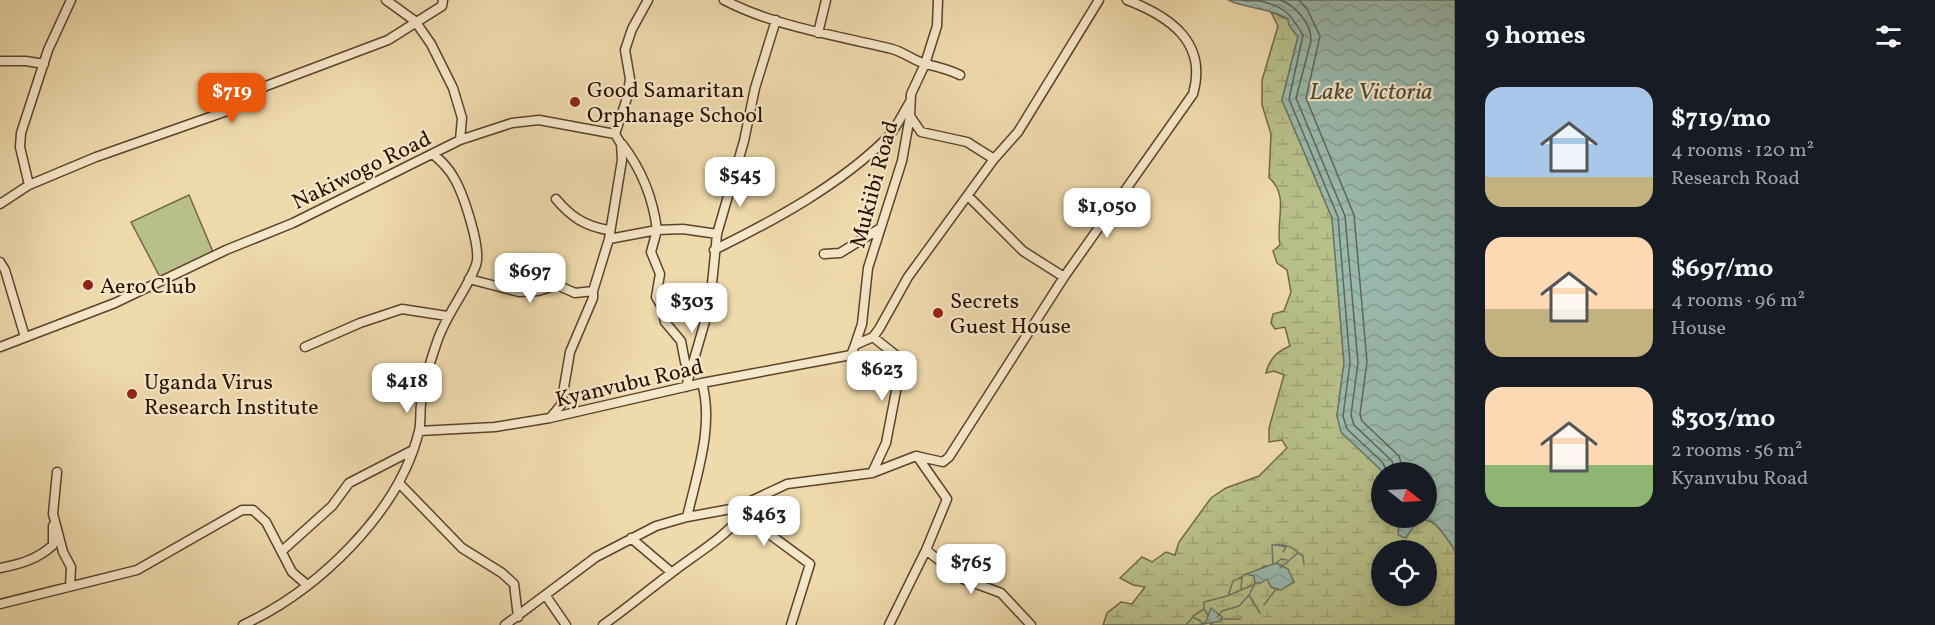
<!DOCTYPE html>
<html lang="en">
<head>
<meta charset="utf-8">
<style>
  body { margin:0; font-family:Vollkorn,serif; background:#20242c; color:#f1f3f6; height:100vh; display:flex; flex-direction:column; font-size:22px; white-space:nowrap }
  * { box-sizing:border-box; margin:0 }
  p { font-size:20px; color:#9ea1a6 }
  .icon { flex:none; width:33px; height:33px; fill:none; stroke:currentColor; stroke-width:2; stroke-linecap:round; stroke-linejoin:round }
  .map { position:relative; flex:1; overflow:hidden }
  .panel { display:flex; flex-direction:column; background:#171b24; width:480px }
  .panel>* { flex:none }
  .needle { width:39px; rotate:108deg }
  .controls { position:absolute; left:1371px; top:462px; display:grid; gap:12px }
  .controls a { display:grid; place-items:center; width:66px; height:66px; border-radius:50%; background:#171b24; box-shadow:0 3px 9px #0003; font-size:30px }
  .price { position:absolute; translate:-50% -51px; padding:0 14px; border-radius:12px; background:#fff; color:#222; font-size:20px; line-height:39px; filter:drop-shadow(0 2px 3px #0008) }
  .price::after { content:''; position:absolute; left:50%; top:36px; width:18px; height:14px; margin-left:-9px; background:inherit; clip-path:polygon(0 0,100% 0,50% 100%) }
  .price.current { background:#ea580c; color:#fff }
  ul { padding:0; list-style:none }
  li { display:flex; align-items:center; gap:18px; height:150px; padding:0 30px }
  li span { display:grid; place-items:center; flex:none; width:168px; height:120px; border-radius:18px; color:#555 }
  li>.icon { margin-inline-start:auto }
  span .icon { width:72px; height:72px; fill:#fffc; stroke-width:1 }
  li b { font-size:26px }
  h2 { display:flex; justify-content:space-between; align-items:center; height:72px; padding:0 30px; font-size:26px }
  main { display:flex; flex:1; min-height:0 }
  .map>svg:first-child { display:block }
</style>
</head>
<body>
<main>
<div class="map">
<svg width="1455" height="625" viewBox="0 0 1455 625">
  <defs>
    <pattern id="wetland-marsh" width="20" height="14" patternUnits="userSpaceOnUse" patternTransform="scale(1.5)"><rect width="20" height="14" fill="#b8c08a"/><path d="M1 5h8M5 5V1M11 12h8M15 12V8" fill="none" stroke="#9ea475"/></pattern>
    <pattern id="water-waves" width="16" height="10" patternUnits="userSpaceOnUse" patternTransform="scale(1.5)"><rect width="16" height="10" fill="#9abaae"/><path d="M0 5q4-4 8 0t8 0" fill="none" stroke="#859f94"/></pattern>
  </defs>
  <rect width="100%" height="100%" fill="#efdaac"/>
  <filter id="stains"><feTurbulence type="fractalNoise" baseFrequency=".00333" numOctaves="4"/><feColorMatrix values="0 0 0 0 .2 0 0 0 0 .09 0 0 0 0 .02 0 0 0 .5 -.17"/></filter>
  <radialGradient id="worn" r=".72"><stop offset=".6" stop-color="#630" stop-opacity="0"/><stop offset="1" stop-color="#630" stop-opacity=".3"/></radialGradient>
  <path fill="#b8c08a" stroke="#726845" stroke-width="1.5" d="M189,195l24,57 -52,27 -30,-57z"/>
  <path fill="url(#wetland-marsh)" stroke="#726845" stroke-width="1.5" fill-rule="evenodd" d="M1271,12l17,7 1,6 9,12 -16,63 50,118 12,145 -7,53 46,56 -1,46h22l-5,6 1,7 6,7c4,-6 6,-16 14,-19 12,-4 34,25 35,34 0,24 0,49 0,72h-245l12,-8 -9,-6 -7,12 -7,2h-96l4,-12 14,-11 11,2 13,-17 -12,-2 -13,-7 22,-21 10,5 14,-10 9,3 4,-13 32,-44 15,-10 33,-12 28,-28 -5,-8 -13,2v-14l15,-53 -10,-4 -8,2c3,-14 11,-22 24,-27l-5,-19 -10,2 -4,-6 2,-9 11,-3 7,-19 -4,-22 -10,-7 -4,-12 7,-6c-5,-22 10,-50 -11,-67l2,-44 -9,-29v-25l16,-54zM1382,550h44v46h-44zM1264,566h6l24,16 -16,8 -7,-3 -4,-9 -13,-2z"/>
  <path fill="url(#water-waves)" stroke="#6e7668" stroke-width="1.5" d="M1228,0h227v550c-17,-23 -28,-48 -49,-12l-8,-3 1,-11 5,-6h22v-46h-43l-42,-40 -4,-16 7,-53 -12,-145 -50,-118 16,-63 -9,-12 -1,-6c-20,-12 -41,-10 -60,-19z
    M1276,563l12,6 6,13 -13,8 -10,-3 -4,-8 -6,4h-6l-1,-7 -8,-2z
    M1211,608l11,9 -1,4 -22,4 7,-3z"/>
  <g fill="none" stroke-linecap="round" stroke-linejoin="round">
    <path stroke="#626557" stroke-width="1.5" d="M1242,0c6,2 12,0 19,1 26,7 29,13 42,34l-14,64 49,118 12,146 -7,53 4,13 35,33 6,10
      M1280,0c15,5 32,24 31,41l-15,57 49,118 13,147 -7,52 3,10 38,36 3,11
      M1299,0l8,9 13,27 -14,62 48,117 13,147 -7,52 2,7 37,35 5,16"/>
    <path stroke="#6e7668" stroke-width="1.5" d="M1277,545l9,2 -3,5
      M1275,564l6,-5 6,1
      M1273,565l-1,-20c9,-1 20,0 26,8
      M1280,568l18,-15 5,3 1,9
      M1255,583l-6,12 11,18
      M1241,589l1,-12 4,-3
      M1228,596l5,-15 9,-4
      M1264,605l12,-16
      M1208,615l-4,-6v-7l23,-6 26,-11
      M1193,616l11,-7
      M1217,617l5,-6 17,-5 10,-11
      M1220,619h21
      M1186,625l7,-8 9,5"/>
    <defs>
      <path id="minor" d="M386,0l29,21 16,23 22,44 9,30 -2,22
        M724,0c52,27 112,35 168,49 12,3 22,12 34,15 12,3 22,5 34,11
        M818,33l8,-33
        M0,61h26l18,3
        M910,116l11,16 46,10 27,17
        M29,185l-9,-38 1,-14 27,-83 23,-50
        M968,196l55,55 41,26
        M556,199c15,18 29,27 52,31
        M0,204l29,-19 67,-28 134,-47 36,-24 122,-46 54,-34 1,-6
        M609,239l48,-9c-4,-32 -15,-60 -35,-86
        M714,250c61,-30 126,-65 174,-113 9,-10 15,-24 22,-35
        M824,254l16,-1 39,-24
        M0,262l5,8 20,67
        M469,279l50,13 19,-1 19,-6 18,8 18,-2
        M855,345l7,-21 6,-56 34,-107 8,-45 1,-22 14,-30 12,-38 1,-26
        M0,347l115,-44 111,-53 67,-27 167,-83 52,-17 27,-3 76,14 12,-36 3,-19 -5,-29 7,-21 16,-29
        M305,347l55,-24 42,-14 45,7
        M691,373l-6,-11 -4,-21 -16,-19 -3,-15 -6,-10 4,-23 -9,-22 6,-22 26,-1 34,5
        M686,387l24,-83 7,-70 27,-93 11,-53 21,-68
        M550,418l11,-13 9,-53 23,-54v-7l16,-52 13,-79 -1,-16 -6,-10
        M419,431l76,-4 55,-9 152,-35 149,-28 4,-10 18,-8 6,-8 29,-52 86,-118 24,-27 81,-132
        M57,472l-4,42 10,38 8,15 -1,19
        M872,473l14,-30 16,-83 -29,-23
        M399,483l63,65 40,25 12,11 4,33
        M738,511l72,53 -19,61
        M687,517c10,-43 27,-91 15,-134
        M631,538l40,34
        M926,550l37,29 38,14 30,32
        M282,551l50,-45 17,-23 62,-32
        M0,568c21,-4 38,-9 53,-23v-19
        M546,596l20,29
        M0,604l137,-34 105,-60h11l13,12 26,50 14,12
        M243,625c75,-35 156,-112 176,-194 2,-8 1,-18 2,-27 2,-21 9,-42 16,-62 9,-28 29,-50 39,-77 6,-16 -13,-72 -22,-87 -5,-10 -13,-17 -21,-24
        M505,625l91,-68 60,-31 31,-9 49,-9 51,-24 85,-11 44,-17 27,6 6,-5 115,-180 129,-183c15,-52 -24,-78 -66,-94
        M603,625c23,-16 44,-34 67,-51 26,-20 51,-34 73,-59
        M889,625l37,-75 21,-51 -30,-43"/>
    </defs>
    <use href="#minor" stroke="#5c422b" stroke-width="11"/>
    <use href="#minor" stroke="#f5e7c9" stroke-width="8"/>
  </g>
  <g fill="#8f2418" stroke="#f5e7c9" stroke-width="2">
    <circle cx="575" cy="102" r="6"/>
    <circle cx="88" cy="285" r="6"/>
    <circle cx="938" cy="313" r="6"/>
    <circle cx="132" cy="394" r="6"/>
  </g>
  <g text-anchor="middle" stroke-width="4.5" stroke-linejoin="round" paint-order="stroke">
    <g font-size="22" fill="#2b1000" stroke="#f5e7c9" text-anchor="start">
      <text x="587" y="97">Good Samaritan<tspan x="587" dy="25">Orphanage School</tspan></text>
      <text x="100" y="293">Aero Club</text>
      <text x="950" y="308">Secrets<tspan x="950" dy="25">Guest House</tspan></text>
      <text x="144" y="389">Uganda Virus<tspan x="144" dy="25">Research Institute</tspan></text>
    </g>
    <g font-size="22" fill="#2b1000" stroke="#f5e7c9">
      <text transform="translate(361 169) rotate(-26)" y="8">Nakiwogo Road</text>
      <text transform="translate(873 184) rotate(-75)" y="8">Mukiibi Road</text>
      <text transform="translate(629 382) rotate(-13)" y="8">Kyanvubu Road</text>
    </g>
    <g font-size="24" font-style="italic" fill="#524c3d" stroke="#f5e7c9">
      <text x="1371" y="99">Lake Victoria</text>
    </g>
  </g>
  <rect width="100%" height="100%" filter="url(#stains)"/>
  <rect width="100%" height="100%" fill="url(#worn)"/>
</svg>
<div class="controls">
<a><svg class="needle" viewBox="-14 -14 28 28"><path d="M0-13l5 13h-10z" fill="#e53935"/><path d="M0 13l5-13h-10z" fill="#9ea1a6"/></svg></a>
<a><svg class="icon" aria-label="locate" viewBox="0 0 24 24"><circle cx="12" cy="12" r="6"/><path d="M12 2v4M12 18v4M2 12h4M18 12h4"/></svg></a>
</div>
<b class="price current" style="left:232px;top:124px">$719</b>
<b class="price" style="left:740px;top:208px">$545</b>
<b class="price" style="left:1107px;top:239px">$1,050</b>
<b class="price" style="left:530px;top:304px">$697</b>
<b class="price" style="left:692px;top:334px">$303</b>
<b class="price" style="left:882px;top:402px">$623</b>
<b class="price" style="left:407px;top:414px">$418</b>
<b class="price" style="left:764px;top:547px">$463</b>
<b class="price" style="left:971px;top:595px">$765</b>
</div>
<section class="panel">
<h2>9 homes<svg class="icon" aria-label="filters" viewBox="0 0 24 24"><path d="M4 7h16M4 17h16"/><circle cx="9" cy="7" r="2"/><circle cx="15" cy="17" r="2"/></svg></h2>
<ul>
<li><span style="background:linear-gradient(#a9c7e8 75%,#c2b280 0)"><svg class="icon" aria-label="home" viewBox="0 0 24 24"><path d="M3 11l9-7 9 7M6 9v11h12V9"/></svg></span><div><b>$719/mo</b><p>4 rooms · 120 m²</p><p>Research Road</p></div></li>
<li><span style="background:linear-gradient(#ffd9b3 60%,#c2b280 0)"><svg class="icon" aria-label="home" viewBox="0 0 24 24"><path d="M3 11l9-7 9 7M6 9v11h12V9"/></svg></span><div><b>$697/mo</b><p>4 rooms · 96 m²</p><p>House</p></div></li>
<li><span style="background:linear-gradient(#ffd9b3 65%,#8fb573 0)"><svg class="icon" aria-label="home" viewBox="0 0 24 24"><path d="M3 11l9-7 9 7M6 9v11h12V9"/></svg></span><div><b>$303/mo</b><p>2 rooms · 56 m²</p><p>Kyanvubu Road</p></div></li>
</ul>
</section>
</main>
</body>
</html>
